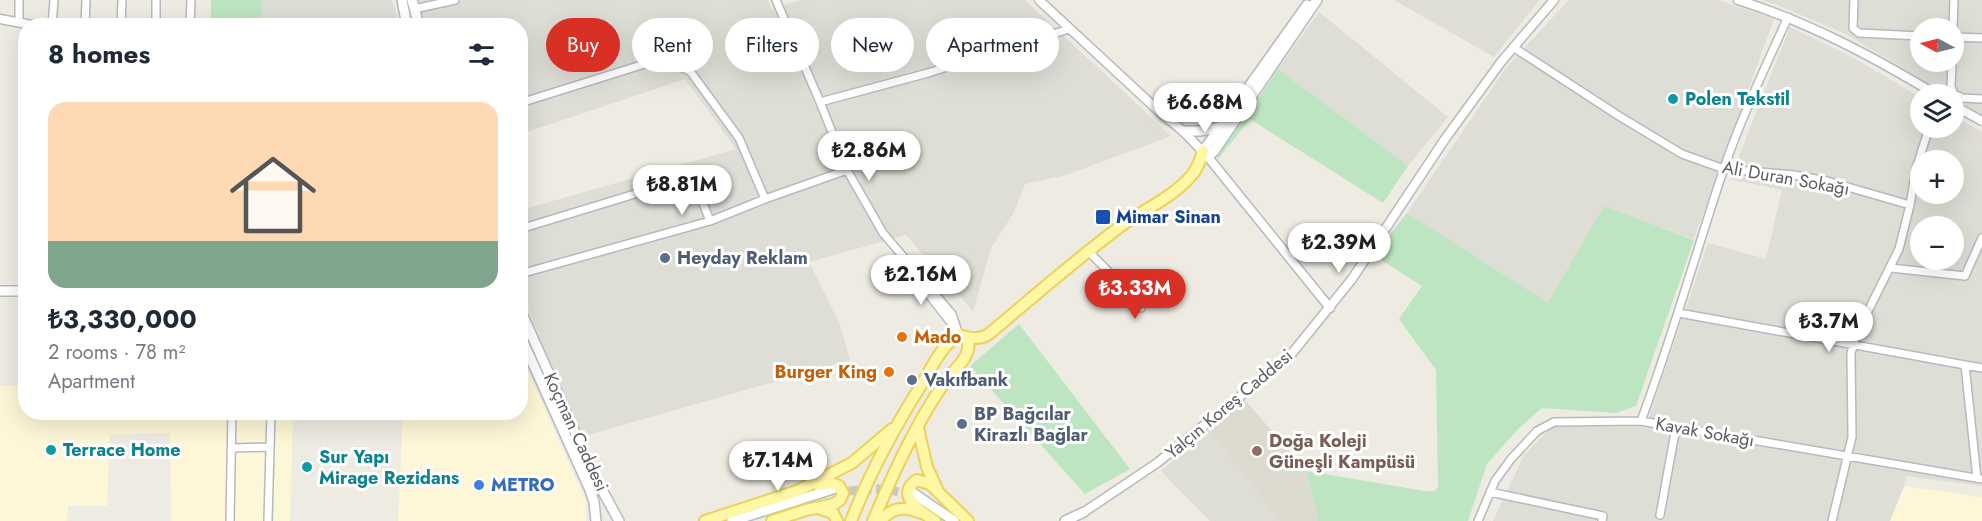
<!DOCTYPE html>
<html lang="en">
<head>
<meta charset="utf-8">
<style>
  body { margin:0; font-family:Jost,sans-serif; background:#f6f6f7; color:#1f2937; height:100vh; display:flex; flex-direction:column; font-size:22px; white-space:nowrap }
  * { box-sizing:border-box; margin:0 }
  p { font-size:20px; color:#747a83 }
  .icon { flex:none; width:33px; height:33px; fill:none; stroke:currentColor; stroke-width:2; stroke-linecap:round; stroke-linejoin:round }
  .map { position:relative; flex:1; overflow:hidden }
  .drawer { position:absolute; left:18px; top:18px; width:510px; height:402px; display:flex; flex-direction:column; background:#fff; border-radius:24px; box-shadow:0 6px 24px #0002 }
  .drawer>* { flex:none }
  .guide { position:absolute; left:546px; top:18px; width:570px; height:54px; display:flex; gap:12px }
  .needle { width:39px; rotate:277deg }
  .buttons { position:absolute; left:1910px; top:18px; display:grid; gap:12px }
  .buttons a { display:grid; place-items:center; width:54px; height:54px; border-radius:50%; background:#fff; box-shadow:0 6px 24px #0002; font-size:30px }
  .price { position:absolute; translate:-50% -51px; padding:0 14px; border-radius:21px; background:#fff; color:#222; font-size:20px; line-height:39px; filter:drop-shadow(0 2px 3px #0008) }
  .price::after { content:''; position:absolute; left:50%; top:36px; width:18px; height:14px; margin-left:-9px; background:inherit; clip-path:polygon(0 0,100% 0,50% 100%) }
  .price.current { background:#d93025; color:#fff }
  ul { padding:0; list-style:none }
  li { display:grid; align-content:center; gap:12px; height:318px; padding:0 30px }
  li span { display:grid; place-items:center; height:186px; border-radius:18px; color:#555 }
  li>.icon { margin-inline-start:auto }
  span .icon { width:108px; height:108px; fill:#fffc; stroke-width:1 }
  li b { font-size:26px }
  h2 { display:flex; justify-content:space-between; align-items:center; height:72px; padding:0 30px; font-size:26px }
  .tag { padding:0 21px; border-radius:27px; background:#fff; box-shadow:0 6px 24px #0002; font-size:21px; line-height:54px }
  .tag.current { background:#d93025; color:#fff }
  .map>svg:first-child { display:block }
</style>
</head>
<body>
<div class="map">
<svg width="1982" height="521" viewBox="0 0 1982 521">
  <rect width="100%" height="100%" fill="#edebe2"/>
  <path fill="#fdf7d7" d="M521,355l65,147v19h-188l5,-108 117,-1z
    M0,386h25l1,26 267,1 -3,108h-119l-1,-88 -60,2 -3,71h-39l-1,15h-67z
    M1904,486l78,11v24h-92z"/>
  <path fill="#deddd6" fill-rule="evenodd" d="M262,0h130l8,25h-138z
    M418,0h350l3,9 30,-9h224l146,136 -105,39 -41,9 -11,28 -23,36 -18,63 -67,-76 -97,27 31,63 10,35 -269,77 -60,-145v-82l215,-61 -51,-70 -164,55 -1,-108 -95,-1z
    M1394,0h145l-45,57z
    M1569,0h149l56,19 -80,220 -90,-32 -56,97 -141,-91 99,-145z
    M1761,0h221v116l-29,-17v-5h-8l-99,-60 -71,-30zM1920,28h33v34h-33z
    M1319,12l129,105 -40,49 -130,-97z
    M1790,27l62,30 68,40v31h33v-12l29,16v354l-76,-10 -2,10 -14,35h-397l31,-66 29,-29 87,1 9,-10 59,-174 58,16 16,-69 -52,-11zM1920,160h33v34h-33zM1920,226h33v34h-33z
    M1209,430l70,91h-69l-49,-50z"/>
  <path fill="#dddbd0" d="M1244,399l63,72 11,50h-39l-70,-91z"/>
  <path fill="#bee5c1" d="M211,0h51v25h-51z
    M1278,69l130,97 -25,37 -133,-84 -32,40 -2,-4 31,-40z
    M1604,206l90,34 -58,166 -20,7 -74,-5 -23,20 -32,36 -19,57h-150l-11,-50 117,20h11l3,-4 -2,-117 -37,-51 23,-33 -49,-31 34,-42 141,90z
    M1019,324l111,145 -45,25 -115,-128z"/>
  <g fill="none" stroke-linecap="round" stroke-linejoin="round">
    <path stroke="#c8c8c2" stroke-width="9" stroke-dasharray="9 4.5" stroke-linecap="butt" d="M836,494c24,-6 54,-9 77,4"/>
    <defs>
      <path id="minor" d="M776,0l44,102 108,-29 141,-44
        M1854,0l-1,28 6,5 61,3
        M414,9l41,-9
        M19,21v-21
        M52,26l2,-26
        M85,26l1,-26
        M121,26l1,-26
        M156,26v-26
        M190,26l1,-26
        M1953,28l1,-28
        M1953,37l29,1
        M1513,47l106,69 63,38 42,15 70,6 33,6 83,24
        M1952,62l-1,25 3,7 8,4 20,1
        M820,102l27,68 36,63 69,81 7,21
        M520,103l131,-41h17l22,9 49,67 26,61
        M520,229l164,-50h7l4,4 15,38
        M1088,251l22,22 8,15 17,20h6v-6l-12,-16 -19,-13
        M1891,268l74,8 17,-38
        M914,271l4,10 37,47
        M520,274l190,-53 55,-22 82,-29
        M23,291l3,-156
        M1679,313l303,55
        M1965,365l12,113
        M1641,421c30,-80 53,-162 80,-244 18,-55 43,-107 67,-160
        M232,448l38,-1
        M1490,492l113,24 -1,5
        M1660,515l16,-88
        M230,521l2,-109
        M268,521l3,-109
        M1478,521l17,-40 16,-22 26,-28 17,-9 87,-1 341,58
        M1832,521l20,-84 -1,-84 6,-20 42,-84 11,-44 6,-36 13,-41"/>
      <path id="tertiary" d="M1039,0l124,115 20,16 25,26 122,151
        M1738,0c70,22 134,56 197,94
        M0,19l37,7
        M1953,105l29,16
        M1084,512l73,-49 132,-106 63,-78 93,-140 56,-77 53,-62"/>
      <path id="secondary" d="M402,0l5,26
        M412,0l7,26
        M1183,131h17l20,-4
        M1203,151l104,-146
        M1208,157l7,-7 102,-150
        M0,291h26
        M520,309l74,166 25,46
        M520,335l70,155 4,12 2,19
        M913,493l41,28
        M732,521l101,-32
        M1065,521l19,-9"/>
      <path id="primary" d="M966,337c9,2 16,2 23,-3 44,-37 86,-74 132,-108 22,-16 51,-28 70,-50 7,-7 9,-16 12,-25
        M918,428l9,39 10,22
        M818,508l15,5 4,8
        M705,521l92,-30 55,-28 40,-34
        M772,521l34,-11 28,-6 6,-4 3,-7 -4,-7 -8,-3 -13,2
        M851,521c20,-51 43,-93 72,-139 10,-17 19,-37 36,-47l7,2c10,17 -13,33 -22,46 -29,42 -51,91 -71,138
        M881,521c10,-14 25,-15 40,-8
        M935,521c-14,-9 -41,-26 -18,-41l13,4 38,37"/>
    </defs>
    <use href="#minor" stroke="#b7b9be" stroke-width="10"/>
    <use href="#tertiary" stroke="#b7b9be" stroke-width="11"/>
    <use href="#secondary" stroke="#b7bac0" stroke-width="12"/>
    <use href="#primary" stroke="#efd158" stroke-width="14"/>
    <use href="#minor" stroke="#fff" stroke-width="7"/>
    <use href="#tertiary" stroke="#fff" stroke-width="8"/>
    <use href="#secondary" stroke="#fff" stroke-width="9"/>
    <use href="#primary" stroke="#fef7a6" stroke-width="10"/>
  </g>
  <g fill="#0f9aa8" stroke="#fff" stroke-width="2">
    <circle cx="1673" cy="99" r="6"/>
    <circle cx="51" cy="450" r="6"/>
    <circle cx="307" cy="467" r="6"/>
  </g>
  <rect fill="#1a4fb4" stroke="#fff" stroke-width="2" x="1095" y="209" width="16" height="16" rx="3"/>
  <g fill="#5c6f8a" stroke="#fff" stroke-width="2">
    <circle cx="665" cy="258" r="6"/>
    <circle cx="912" cy="380" r="6"/>
    <circle cx="962" cy="424" r="6"/>
  </g>
  <g fill="#e8710a" stroke="#fff" stroke-width="2">
    <circle cx="902" cy="337" r="6"/>
    <circle cx="889" cy="372" r="6"/>
  </g>
  <circle fill="#8d6e63" stroke="#fff" stroke-width="2" cx="1257" cy="451" r="6"/>
  <circle fill="#3f7fe0" stroke="#fff" stroke-width="2" cx="479" cy="485" r="6"/>
  <g text-anchor="middle" stroke-width="6" stroke-linejoin="round" paint-order="stroke">
    <g font-size="18" font-weight="bold" fill="#0d838f" stroke="#fff" text-anchor="start">
      <text x="1685" y="105">Polen Tekstil</text>
      <text x="63" y="456">Terrace Home</text>
      <text x="319" y="463">Sur Yapı<tspan x="319" dy="21">Mirage Rezidans</tspan></text>
    </g>
    <g font-size="18" fill="#5a5d63" stroke="#fff">
      <text transform="translate(1786 178) rotate(10)" y="6">Ali Duran Sokağı</text>
      <text transform="translate(1229 404) rotate(-40)" y="6">Yalçın Koreş Caddesi</text>
      <text transform="translate(576 432) rotate(65)" y="6">Koçman Caddesi</text>
      <text transform="translate(1705 432) rotate(10)" y="6">Kavak Sokağı</text>
    </g>
    <g font-size="18" font-weight="bold" fill="#164399" stroke="#fff" text-anchor="start">
      <text x="1116" y="223">Mimar Sinan</text>
    </g>
    <g font-size="18" font-weight="bold" fill="#4e5e75" stroke="#fff" text-anchor="start">
      <text x="677" y="264">Heyday Reklam</text>
      <text x="924" y="386">Vakıfbank</text>
      <text x="974" y="420">BP Bağcılar<tspan x="974" dy="21">Kirazlı Bağlar</tspan></text>
    </g>
    <g font-size="18" font-weight="bold" fill="#c56008" stroke="#fff" text-anchor="start">
      <text x="914" y="343">Mado</text>
      <text x="877" y="378" text-anchor="end">Burger King</text>
    </g>
    <g font-size="18" font-weight="bold" fill="#785e54" stroke="#fff" text-anchor="start">
      <text x="1269" y="447">Doğa Koleji<tspan x="1269" dy="21">Güneşli Kampüsü</tspan></text>
    </g>
    <g font-size="18" font-weight="bold" fill="#366cbe" stroke="#fff" text-anchor="start">
      <text x="491" y="491">METRO</text>
    </g>
  </g>
</svg>
<div class="buttons">
<a><svg class="needle" viewBox="-14 -14 28 28"><path d="M0-13l5 13h-10z" fill="#e53935"/><path d="M0 13l5-13h-10z" fill="#747a83"/></svg></a>
<a><svg class="icon" aria-label="layers" viewBox="0 0 24 24"><path d="M12 4l9 5-9 5-9-5zM3 14l9 5 9-5"/></svg></a>
<a>+</a>
<a>−</a>
</div>
<b class="price" style="left:1205px;top:134px">₺6.68M</b>
<b class="price" style="left:869px;top:182px">₺2.86M</b>
<b class="price" style="left:682px;top:216px">₺8.81M</b>
<b class="price" style="left:1339px;top:274px">₺2.39M</b>
<b class="price" style="left:921px;top:306px">₺2.16M</b>
<b class="price current" style="left:1135px;top:320px">₺3.33M</b>
<b class="price" style="left:1829px;top:353px">₺3.7M</b>
<b class="price" style="left:778px;top:492px">₺7.14M</b>
<div class="guide">
<a class="tag current">Buy</a>
<a class="tag">Rent</a>
<a class="tag">Filters</a>
<a class="tag">New</a>
<a class="tag">Apartment</a>
</div>
<section class="drawer">
<h2>8 homes<svg class="icon" aria-label="filters" viewBox="0 0 24 24"><path d="M4 7h16M4 17h16"/><circle cx="9" cy="7" r="2"/><circle cx="15" cy="17" r="2"/></svg></h2>
<ul>
<li><span style="background:linear-gradient(#ffd9b3 75%,#7fa58c 0)"><svg class="icon" aria-label="home" viewBox="0 0 24 24"><path d="M3 11l9-7 9 7M6 9v11h12V9"/></svg></span><div><b>₺3,330,000</b><p>2 rooms · 78 m²</p><p>Apartment</p></div></li>
</ul>
</section>
</div>
</body>
</html>
